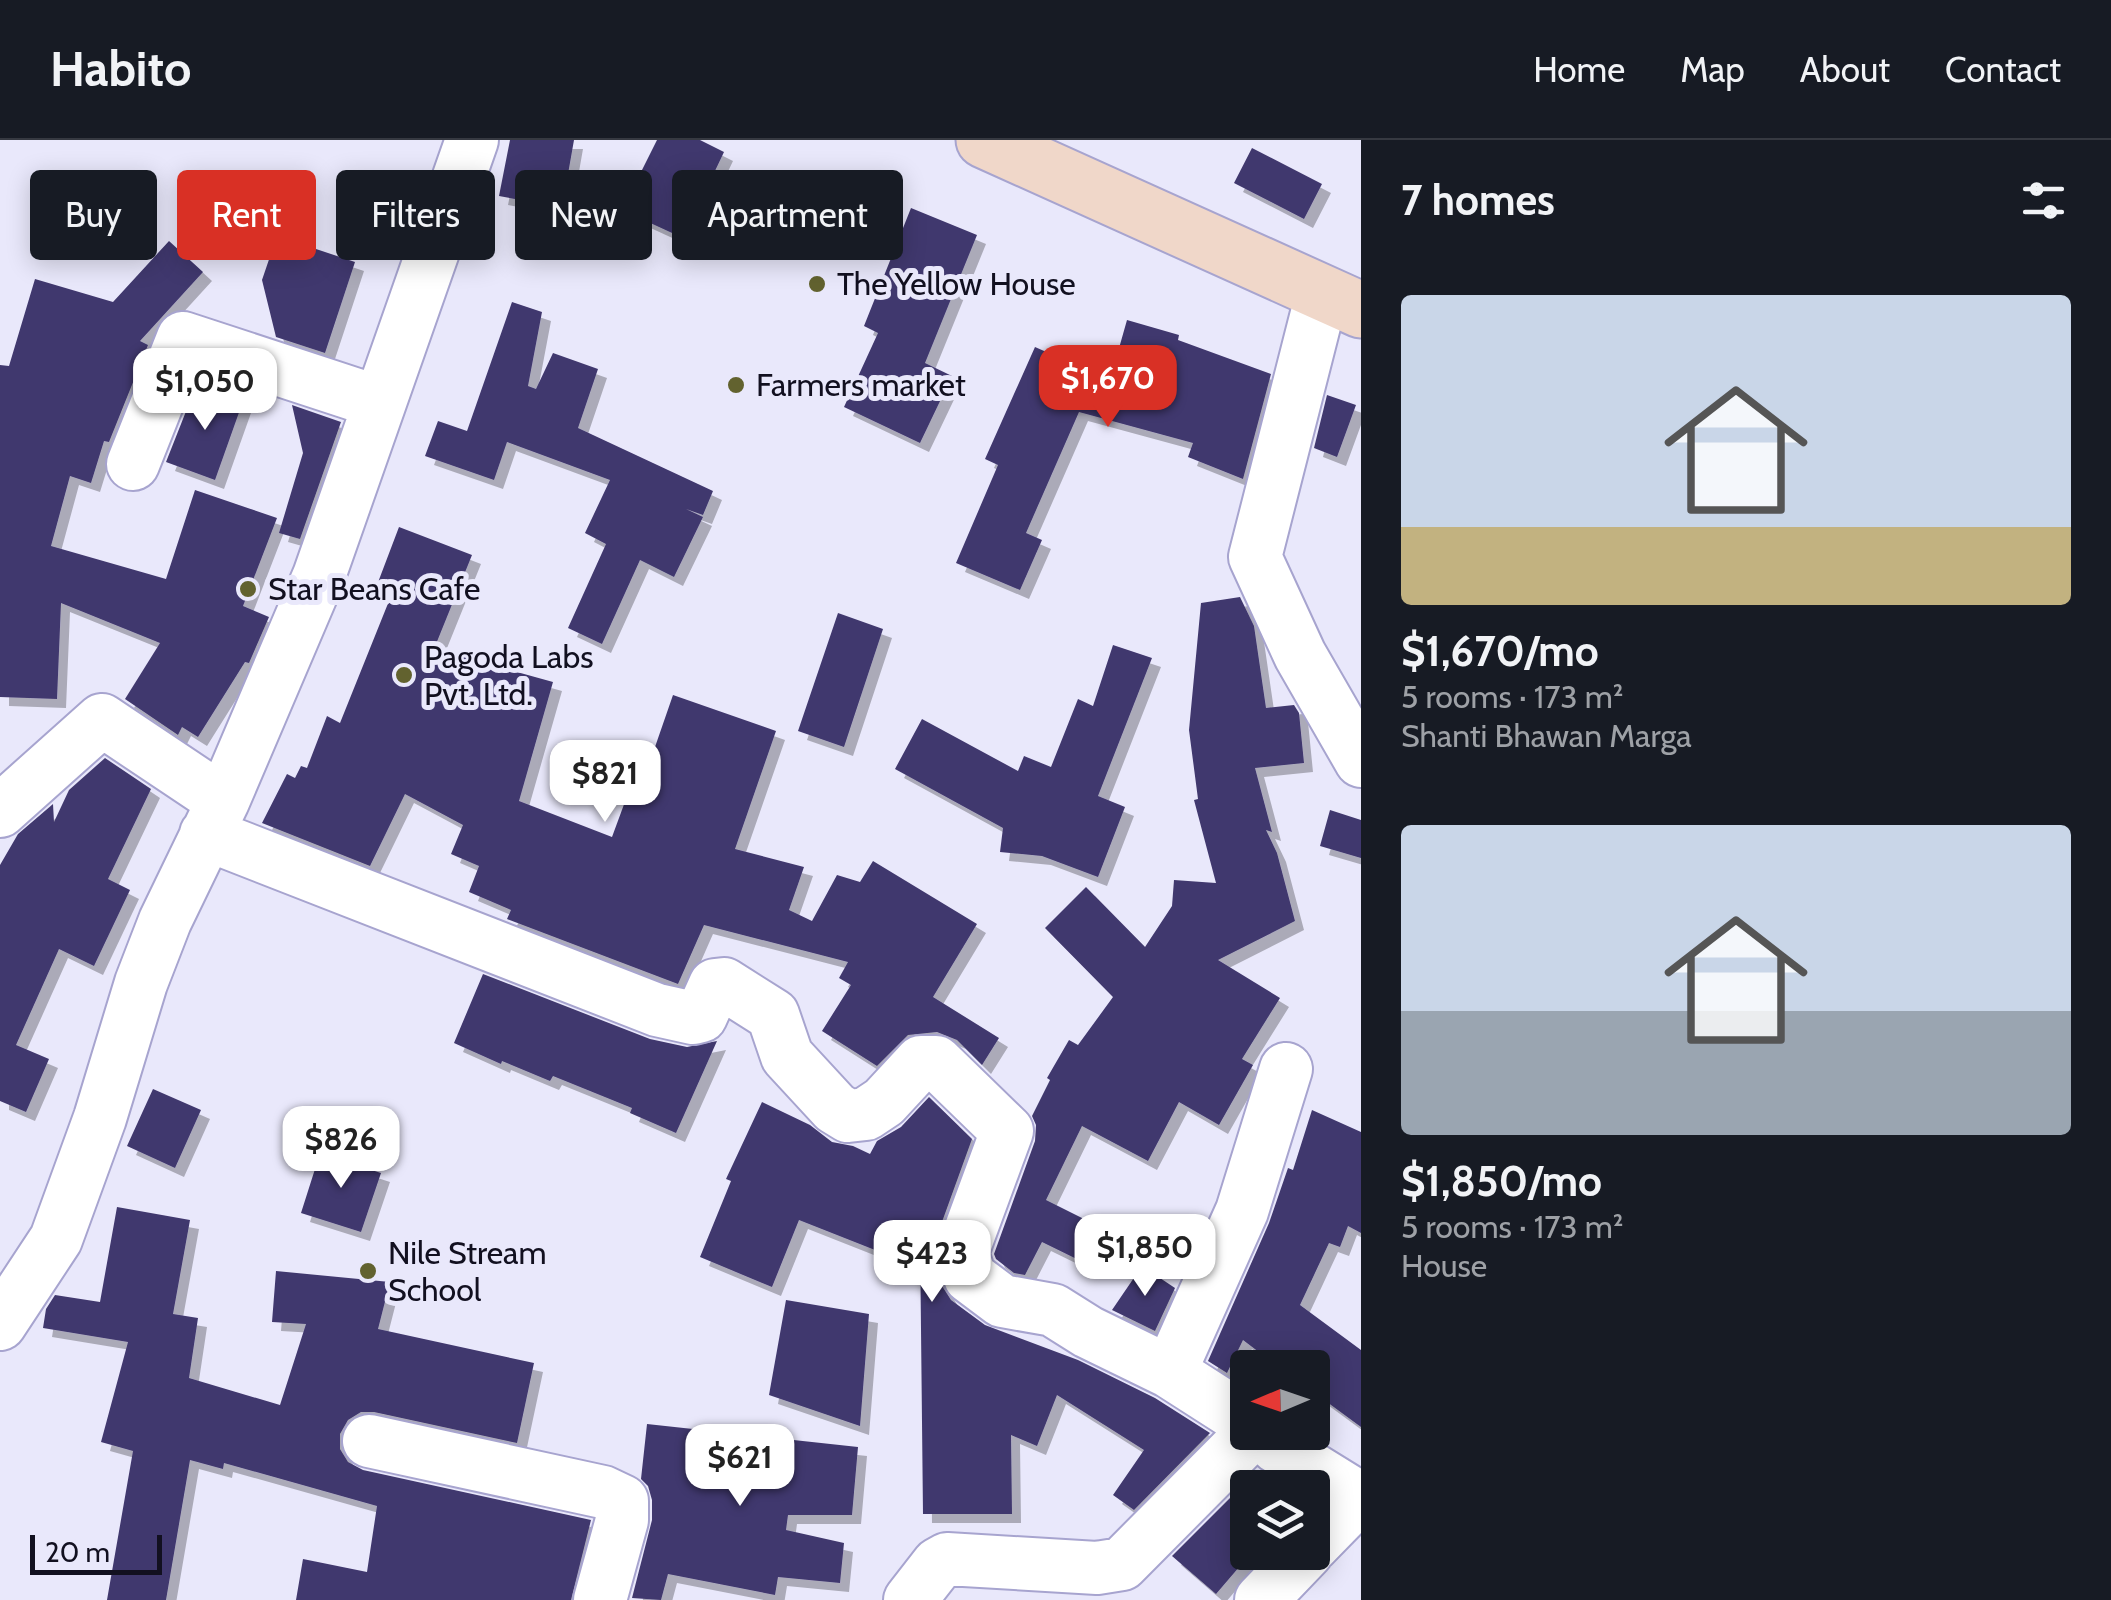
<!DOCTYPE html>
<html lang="en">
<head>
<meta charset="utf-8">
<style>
  body { margin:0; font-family:Cabin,sans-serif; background:#20242c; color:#f1f3f6; height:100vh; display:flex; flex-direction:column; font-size:38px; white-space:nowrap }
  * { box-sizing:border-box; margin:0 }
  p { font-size:32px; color:#9ea1a6 }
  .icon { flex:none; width:55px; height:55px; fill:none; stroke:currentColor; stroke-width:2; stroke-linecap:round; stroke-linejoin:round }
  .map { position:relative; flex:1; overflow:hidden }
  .sheet { display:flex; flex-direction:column; background:#171b24; width:750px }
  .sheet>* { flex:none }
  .hud { position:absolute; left:30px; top:30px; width:950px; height:90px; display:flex; gap:20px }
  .needle { width:65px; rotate:268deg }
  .buttons { position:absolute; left:1230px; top:1210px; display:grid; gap:20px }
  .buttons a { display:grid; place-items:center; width:100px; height:100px; border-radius:10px; background:#171b24; box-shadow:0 5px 25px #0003; font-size:50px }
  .scale { position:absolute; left:30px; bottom:25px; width:132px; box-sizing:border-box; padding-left:10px; border:5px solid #121020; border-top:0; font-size:28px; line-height:35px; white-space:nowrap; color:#121020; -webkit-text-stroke:8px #e9e8fb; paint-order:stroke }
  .price { position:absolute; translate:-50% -85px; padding:0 22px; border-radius:20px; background:#fff; color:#222; font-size:32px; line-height:65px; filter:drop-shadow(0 2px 5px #0008) }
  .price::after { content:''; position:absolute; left:50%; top:60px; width:30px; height:22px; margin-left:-15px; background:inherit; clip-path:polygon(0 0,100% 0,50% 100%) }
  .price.selected { background:#d93025; color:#fff }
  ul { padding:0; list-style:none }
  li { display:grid; align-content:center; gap:20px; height:530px; padding:0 40px }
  li span { display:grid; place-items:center; height:310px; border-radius:10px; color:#555 }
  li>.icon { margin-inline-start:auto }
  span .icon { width:180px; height:180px; fill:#fffc; stroke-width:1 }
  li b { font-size:42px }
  h2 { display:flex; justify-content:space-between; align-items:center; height:120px; padding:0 40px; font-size:42px }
  .tag { padding:0 35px; border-radius:10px; background:#171b24; box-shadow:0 5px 25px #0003; font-size:35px; line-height:90px }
  .tag.selected { background:#d93025; color:#fff }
  header { display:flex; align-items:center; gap:60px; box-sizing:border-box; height:140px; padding:0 50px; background:#171b24; border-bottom:2px solid #363941 }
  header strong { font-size:48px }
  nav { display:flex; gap:55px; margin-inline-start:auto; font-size:35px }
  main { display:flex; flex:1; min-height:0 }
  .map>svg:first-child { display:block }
</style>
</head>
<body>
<header>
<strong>Habito</strong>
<nav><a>Home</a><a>Map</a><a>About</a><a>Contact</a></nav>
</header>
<main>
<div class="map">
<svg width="1361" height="1460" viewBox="0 0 1361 1460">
  <defs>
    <filter id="shadow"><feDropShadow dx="9" dy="9" stdDeviation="0" flood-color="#0004"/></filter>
  </defs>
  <rect width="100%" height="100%" fill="#e9e8fb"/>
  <path fill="#41386e" filter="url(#shadow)" d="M510,0h64l-12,68 -63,-12z
    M657,0h43l24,12 -41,86 -61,-28z
    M1252,8l70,36 -18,35 -70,-36z
    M911,68l66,27 -52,128 27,13 -32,67 -76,-36 34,-74 -14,-7z
    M277,96l78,26 -30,91 -49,-16 -14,-57z
    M169,101l34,31 -63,69 8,4 -39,97 -5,-1 -13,42 -21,-7 -19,70 115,33 29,-89 82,28 -34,88 26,11 -20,46 -4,-1 -47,75 -16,-10 -4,8 -53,-36 35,-56 -99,-40 -4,96 -57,-2v-332l9,1 26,-87 78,23z
    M512,162l30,10 -14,74 8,3 17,-36 45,16 -20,59 135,63 -10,24 -17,-6 17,8 -29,60 -34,-17 -38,84 -34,-16 38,-84 -21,-11 25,-53 -103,-38 -13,38 -69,-24 13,-35 29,10z
    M1127,180l52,15 -1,5 93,34 -28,105 -55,-22 5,-14 -114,-31 -53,121 16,7 -22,50 -64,-27 42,-98 -13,-6 50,-112 75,33z
    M196,246l46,18 -27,76 -49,-18z
    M1327,255l29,10 -19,52 -23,-9z
    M292,265l49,17 -41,117 -21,-6 24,-80z
    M399,387l73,28 -38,94 119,33 -34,119 93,36 25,-68 9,4 27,-78 103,36 -41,118 69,18 -15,43 23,11 25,-46 23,7 13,-21 104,63 -44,73 66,41 -17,27 -25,-25 -20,-8 -29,3 -31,31 -55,-35 29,-46 -12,-7 9,-16 -144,-37 -26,59 -171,-65 4,-9 -42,-18 10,-26 -28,-12 12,-29 -58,-31 -35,72 -108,-43 25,-49 8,4 6,-12 6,2 20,-52 13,7 53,-132 -16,-6z
    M1240,457l14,29 12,82 28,-3 5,8 5,50 -49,5 17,64 -6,-2 11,23 18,68 -77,39 62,38 -38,61 11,6 -34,60 -40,-23 -31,59 -66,-35 -36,74 62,31 -17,35 -49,-24 -17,33 -11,-2 -18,-14 -2,-5 41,-113 1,-16 -4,-9 18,-36 -3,-2 22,-38 9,5 35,-48 -68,-69 41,-41 59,60 27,-41 2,-26 42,3 -22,-83 4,-1 -9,-69 12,-127z
    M838,473l45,16 -39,118 -46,-16z
    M1113,505l39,13 -54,138 27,11 -27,70 -56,-21 -42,-4 3,-24 -108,-59 27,-50 96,52 6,-15 27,11 27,-68 15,7z
    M105,618l46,31 -43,90 22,11 -36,76 -35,-17 -43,96 33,14 -23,53 -26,-11v-236l18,-31 35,-30 1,18 15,-32z
    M1330,670l31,10v38l-41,-12z
    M483,834l167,65 37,8 30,-6 -41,92 -46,-20 2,-5 -79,-32 -3,5 -48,-20 -1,3 -47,-21z
    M153,949l48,21 -26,58 -48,-22z
    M929,957l43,42 -38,105v18l8,24 9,14 34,25 93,35 77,38 55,35 -76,77 -21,-15 31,-45 -87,-55 -20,51 -26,-11 1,79h-89l-3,-278 -44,-2 -1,16 -76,-30 -27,67 -72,-30 31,-76 -5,-2 36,-77 48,23 22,17 21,4 17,8 7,-13 24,-14z
    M1312,970l49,22v101l-13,-7 -8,21 -11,-4 -29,62 61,45v77l-49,-36v-23h-32l-37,-28 -16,33 -19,-12 61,-138 19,-55 5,2z
    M322,1007l33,11 -2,6 28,9 -20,59 -60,-19z
    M117,1067l73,13 -17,94 25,4 -9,60 91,27 26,-81 -34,-2 4,-51 114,11 -12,47 156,34 -17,80 -143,-31h-13l-13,8 -8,14v15l8,13 15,8 228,50 -20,80h-275l7,-41 64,13 10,-66 -153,-43 -1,6 -33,-9 -24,140h-59l26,-149 -32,-9 27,-100 -85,-14 3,-19 9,-14 45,7z
    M1142,1126l33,22 -20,43 -43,-21z
    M786,1160l83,14 -9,112 -91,-31z
    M647,1284l211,23 -6,68h-64l-2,15 58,13 -4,40 -62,-6 -3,18 -107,-21 -7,26 -29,-2 20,-78v-20l-4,-14 -7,-7z
    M1256,1332l18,16h-26v64h4l-36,42 -44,-38z"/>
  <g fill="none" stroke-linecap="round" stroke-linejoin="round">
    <defs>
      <path id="street" d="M1322,154l-67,263 45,98 61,106
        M133,324l50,-126 195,64
        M0,671l102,-91 121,81
        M206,694l451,176 36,8 8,-2 14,-31 9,-1 49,31 14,41 48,52 13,8 18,-2 18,-12 37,-40h15l71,69 -45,122 8,24 32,24 51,9 35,22 82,40 78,50
        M0,1184l56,-85 44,-121 41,-135 24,-62 58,-120 96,-225 153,-436
        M1170,1232l72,-161 44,-142
        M1261,1292l16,15 84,52
        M369,1301l234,51 19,9v19l-22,80
        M1312,1406l47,-48
        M910,1460l28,-36 9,-5 150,9 25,-4 131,-132
        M1261,1460l46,-48"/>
      <path id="secondary" d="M984,0l377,170"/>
    </defs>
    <use href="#street" stroke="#a7a4cf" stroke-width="56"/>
    <use href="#secondary" stroke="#a7a4cf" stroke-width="59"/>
    <use href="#street" stroke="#fff" stroke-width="52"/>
    <use href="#secondary" stroke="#f0d7c9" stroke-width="55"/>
  </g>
  <g fill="#62622f" stroke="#e9e8fb" stroke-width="4">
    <circle cx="817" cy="144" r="10"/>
    <circle cx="736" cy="245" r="10"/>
    <circle cx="248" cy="449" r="10"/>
    <circle cx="404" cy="535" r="10"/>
    <circle cx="368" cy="1131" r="10"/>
  </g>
  <g text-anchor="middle" stroke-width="10" stroke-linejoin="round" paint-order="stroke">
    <g font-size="32" fill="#121020" stroke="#e9e8fb" text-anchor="start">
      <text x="837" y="155">The Yellow House</text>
      <text x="756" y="256">Farmers market</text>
      <text x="268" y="460">Star Beans Cafe</text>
      <text x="424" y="528">Pagoda Labs<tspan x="424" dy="37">Pvt. Ltd.</tspan></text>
      <text x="388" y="1124">Nile Stream<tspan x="388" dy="37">School</tspan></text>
    </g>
  </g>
</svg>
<div class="buttons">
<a><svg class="needle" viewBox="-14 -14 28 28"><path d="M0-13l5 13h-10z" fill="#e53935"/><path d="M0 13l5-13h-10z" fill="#9ea1a6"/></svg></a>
<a><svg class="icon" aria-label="layers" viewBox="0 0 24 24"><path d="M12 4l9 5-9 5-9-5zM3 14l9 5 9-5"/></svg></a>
</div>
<div class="scale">20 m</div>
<b class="price selected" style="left:1108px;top:290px">$1,670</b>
<b class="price" style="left:205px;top:293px">$1,050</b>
<b class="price" style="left:605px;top:685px">$821</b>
<b class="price" style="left:341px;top:1051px">$826</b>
<b class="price" style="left:1145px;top:1159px">$1,850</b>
<b class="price" style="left:932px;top:1165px">$423</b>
<b class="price" style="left:740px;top:1369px">$621</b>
<div class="hud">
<a class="tag">Buy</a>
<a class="tag selected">Rent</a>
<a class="tag">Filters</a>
<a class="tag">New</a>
<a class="tag">Apartment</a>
</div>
</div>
<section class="sheet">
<h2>7 homes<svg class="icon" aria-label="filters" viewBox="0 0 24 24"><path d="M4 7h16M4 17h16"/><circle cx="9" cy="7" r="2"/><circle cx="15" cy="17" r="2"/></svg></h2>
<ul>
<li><span style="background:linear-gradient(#c9d6e8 75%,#c2b280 0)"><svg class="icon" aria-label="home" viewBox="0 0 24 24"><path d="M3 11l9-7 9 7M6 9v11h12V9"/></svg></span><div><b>$1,670/mo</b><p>5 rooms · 173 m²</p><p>Shanti Bhawan Marga</p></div></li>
<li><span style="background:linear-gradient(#c9d6e8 60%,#9aa5b1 0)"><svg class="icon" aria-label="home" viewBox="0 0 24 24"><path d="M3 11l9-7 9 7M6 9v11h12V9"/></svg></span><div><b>$1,850/mo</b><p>5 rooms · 173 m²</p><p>House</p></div></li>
</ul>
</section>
</main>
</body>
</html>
